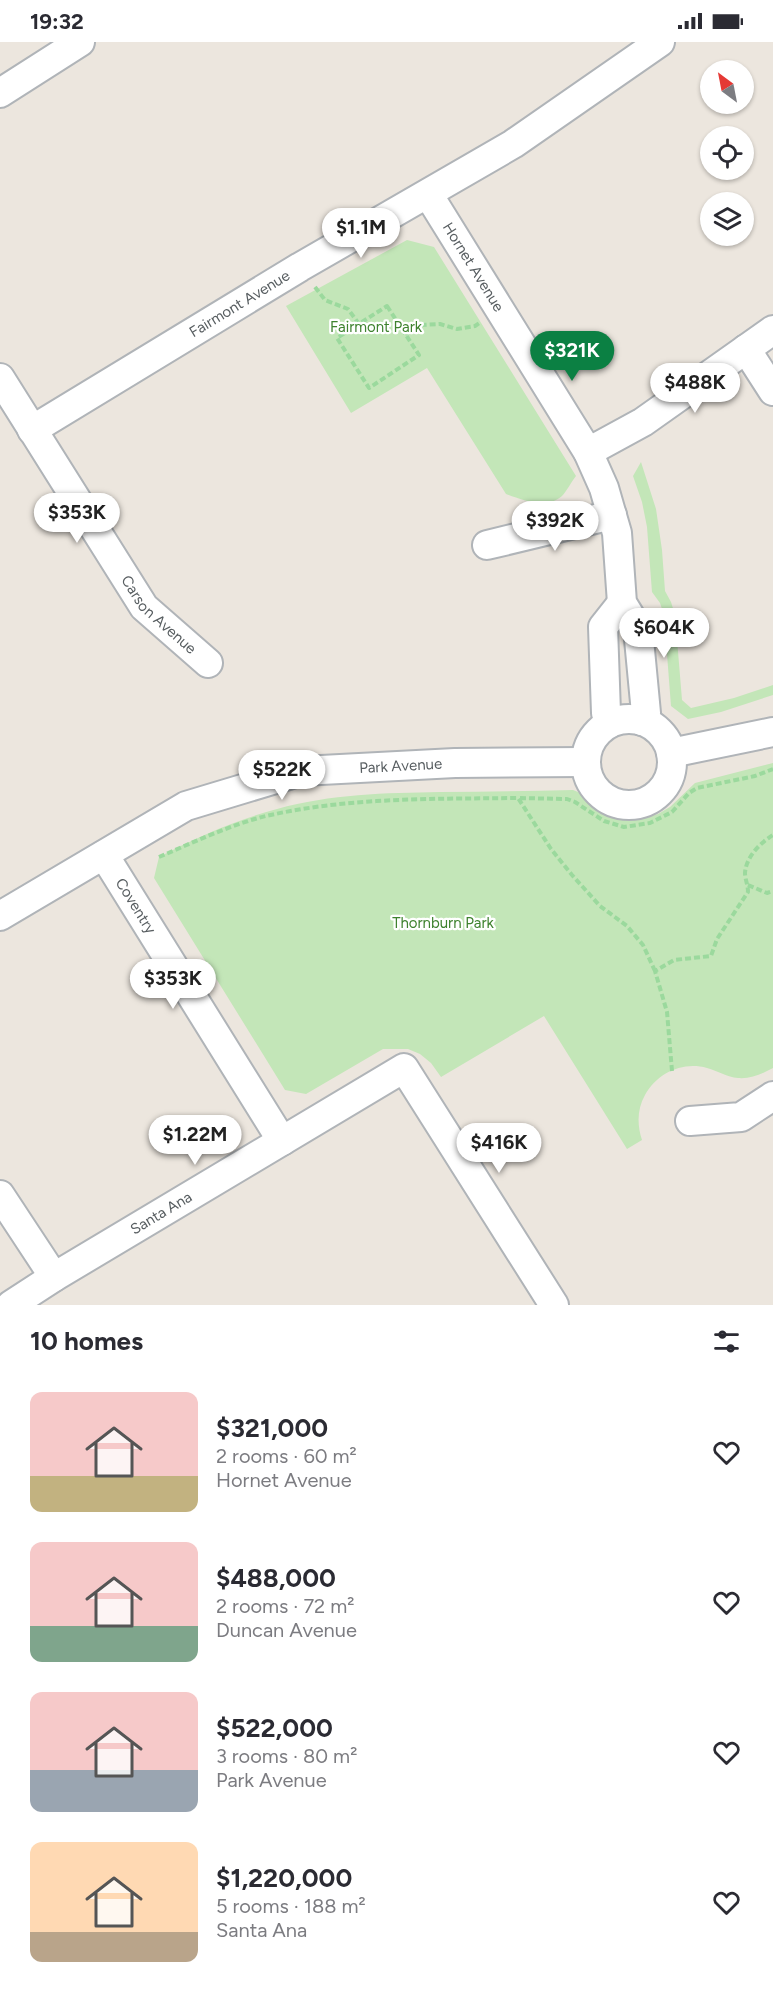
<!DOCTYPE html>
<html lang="en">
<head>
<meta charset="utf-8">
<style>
  body { margin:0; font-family:Figtree,sans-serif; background:#f2f2f3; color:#2b2b33; height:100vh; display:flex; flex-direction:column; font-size:22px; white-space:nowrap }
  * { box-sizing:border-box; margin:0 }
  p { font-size:20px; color:#7c7c81 }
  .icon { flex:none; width:33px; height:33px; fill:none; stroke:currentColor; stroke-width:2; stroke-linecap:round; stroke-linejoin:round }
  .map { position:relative; height:1263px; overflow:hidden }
  .panel { display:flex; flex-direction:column; background:#fff; flex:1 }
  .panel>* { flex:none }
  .needle { width:39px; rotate:328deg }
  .buttons { position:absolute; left:700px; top:18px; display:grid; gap:12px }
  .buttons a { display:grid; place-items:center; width:54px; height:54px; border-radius:50%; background:#fff; box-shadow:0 2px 4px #0004; font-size:30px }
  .price { position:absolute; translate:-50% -51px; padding:0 14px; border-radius:21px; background:#fff; color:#222; font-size:20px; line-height:39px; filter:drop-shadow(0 2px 3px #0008) }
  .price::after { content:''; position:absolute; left:50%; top:36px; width:18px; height:14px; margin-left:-9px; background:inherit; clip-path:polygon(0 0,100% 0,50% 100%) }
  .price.current { background:#0b8043; color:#fff }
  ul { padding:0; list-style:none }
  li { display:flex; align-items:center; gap:18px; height:150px; padding:0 30px }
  li span { display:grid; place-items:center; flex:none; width:168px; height:120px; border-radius:12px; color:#555 }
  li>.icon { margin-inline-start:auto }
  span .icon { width:72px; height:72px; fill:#fffc; stroke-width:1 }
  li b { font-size:26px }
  h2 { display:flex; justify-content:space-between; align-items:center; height:72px; padding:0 30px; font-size:26px }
  .status { display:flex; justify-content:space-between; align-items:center; height:42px; padding:0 30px; background:#fff; direction:ltr }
  .status svg { height:16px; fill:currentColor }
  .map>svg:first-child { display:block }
</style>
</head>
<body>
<div class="status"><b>19:32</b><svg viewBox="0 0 49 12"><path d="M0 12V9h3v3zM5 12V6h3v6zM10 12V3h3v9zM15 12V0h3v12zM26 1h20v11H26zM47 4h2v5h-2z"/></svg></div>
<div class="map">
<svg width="773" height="1263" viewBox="0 0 773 1263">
  <rect width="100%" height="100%" fill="#ece6de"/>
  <path fill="#c3e6b8" d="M407,198l27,7 142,229c-5,6 -9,15 -14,20 -16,14 -39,4 -56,-2l-79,-126 -76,45 -65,-107z
    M641,420l15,47 6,41 3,41 6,11 4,13 7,85 9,8 43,-10 39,-13v10l-52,17 -33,7 -17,-13 -7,-91 -4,-12 -8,-11 -5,-65 -5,-25 -9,-26z
    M773,721v305c-11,6 -22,11 -35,10 -11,-1 -20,-7 -31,-10 -24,-7 -50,5 -62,27 -8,14 -8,30 -3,45l-15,9 -83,-133 -103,61 -10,-14 -11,-9 -12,-5h-25l-77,45 -21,-4 -131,-212 5,-21c38,-20 77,-37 118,-48 54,-15 108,-16 163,-17 45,0 89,-1 133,-2l10,4 14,13 15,8 19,4 15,-1 12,-4 12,-7 25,-24z"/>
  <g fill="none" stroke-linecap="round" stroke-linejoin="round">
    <defs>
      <g id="minor">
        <path d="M0,51l80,-51"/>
        <path id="s1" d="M428,152l160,258 16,36 13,45 5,70 16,26 8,84 -4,8"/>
        <path d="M746,307l27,42"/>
        <path id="s2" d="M0,336l144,229 64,56"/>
        <path id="s3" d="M32,388l268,-163 213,-123 147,-102"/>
        <path d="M588,410l55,-30 130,-92"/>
        <path d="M487,503l125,-30"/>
        <circle cx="629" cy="720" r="43"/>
        <path d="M610,681l-4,-10 -3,-86 19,-24"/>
        <path d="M671,711l102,-21"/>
        <path id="s4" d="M104,813l178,286"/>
        <path id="s5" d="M0,874l186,-110 116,-35 153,-8 130,-1"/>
        <path d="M690,1079l51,-4 32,-21"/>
        <path d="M0,1153l54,82"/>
        <path id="s6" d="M11,1263l43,-28 350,-209 150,237"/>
      </g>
    </defs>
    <use href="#minor" stroke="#b0b4b8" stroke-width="32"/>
    <path stroke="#9bd99d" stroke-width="4" stroke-dasharray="6 3" stroke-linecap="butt" d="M315,245l10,13 23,9 11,15
      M387,264l32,49 -50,33 -32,-50z
      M405,292l16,-9 19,-1 17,5 18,-3 6,-4
      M159,815c35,-15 71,-32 107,-41 83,-19 168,-17 252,-18
      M748,843l19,8 6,-2
      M655,929l-12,-26 -16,-19 -27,-20 -28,-31 -21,-26 -33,-51 49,1 8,3 29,19 20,6 26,-4 22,-11 17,-19 8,-5 58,-12 18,-7
      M672,1029l-5,-59 -12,-41 19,-11 37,-4 6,-17 31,-47c0,-7 -3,-13 -3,-19 1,-16 15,-30 28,-38"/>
    <use href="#minor" stroke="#fff" stroke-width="28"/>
  </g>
  <g text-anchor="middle" stroke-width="4.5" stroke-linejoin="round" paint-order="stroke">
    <g font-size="15" fill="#585e61" stroke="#fff">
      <text dy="5" stroke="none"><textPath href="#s1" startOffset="86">Hornet Avenue</textPath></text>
      <text dy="5" stroke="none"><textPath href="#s3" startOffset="243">Fairmont Avenue</textPath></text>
      <text dy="5" stroke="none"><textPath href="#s2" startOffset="286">Carson Avenue</textPath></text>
      <text dy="5" stroke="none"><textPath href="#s5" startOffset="436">Park Avenue</textPath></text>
      <text dy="5" stroke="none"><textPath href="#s4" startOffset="60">Coventry</textPath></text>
      <text dy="5" stroke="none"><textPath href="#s6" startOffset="176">Santa Ana</textPath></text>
    </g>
    <g font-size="15" fill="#3e822e" stroke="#fff">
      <text x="376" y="290">Fairmont Park</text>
      <text x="443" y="886">Thornburn Park</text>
    </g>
  </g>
</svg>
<div class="buttons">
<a><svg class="needle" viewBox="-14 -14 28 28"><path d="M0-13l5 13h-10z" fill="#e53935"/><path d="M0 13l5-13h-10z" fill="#7c7c81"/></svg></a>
<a><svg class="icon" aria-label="locate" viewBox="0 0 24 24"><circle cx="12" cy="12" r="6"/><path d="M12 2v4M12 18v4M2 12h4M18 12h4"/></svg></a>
<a><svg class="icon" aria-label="layers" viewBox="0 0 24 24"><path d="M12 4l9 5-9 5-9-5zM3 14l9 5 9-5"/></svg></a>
</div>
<b class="price" style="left:361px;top:217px">$1.1M</b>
<b class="price current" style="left:572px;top:340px">$321K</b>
<b class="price" style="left:695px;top:372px">$488K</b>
<b class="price" style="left:77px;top:502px">$353K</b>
<b class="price" style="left:555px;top:510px">$392K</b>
<b class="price" style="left:664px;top:617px">$604K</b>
<b class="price" style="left:282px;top:759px">$522K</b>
<b class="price" style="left:173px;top:968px">$353K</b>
<b class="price" style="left:195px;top:1124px">$1.22M</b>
<b class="price" style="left:499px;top:1132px">$416K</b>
</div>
<section class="panel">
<h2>10 homes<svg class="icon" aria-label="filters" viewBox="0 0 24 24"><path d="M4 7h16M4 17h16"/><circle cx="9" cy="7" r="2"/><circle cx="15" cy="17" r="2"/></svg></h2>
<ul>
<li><span style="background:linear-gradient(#f6c9c9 70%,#c2b280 0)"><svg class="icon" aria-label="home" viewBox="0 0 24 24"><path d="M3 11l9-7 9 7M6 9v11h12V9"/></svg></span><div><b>$321,000</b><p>2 rooms · 60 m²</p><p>Hornet Avenue</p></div><svg class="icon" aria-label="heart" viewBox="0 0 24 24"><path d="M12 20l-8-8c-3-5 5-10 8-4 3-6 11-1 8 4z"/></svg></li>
<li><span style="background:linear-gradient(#f6c9c9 70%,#7fa58c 0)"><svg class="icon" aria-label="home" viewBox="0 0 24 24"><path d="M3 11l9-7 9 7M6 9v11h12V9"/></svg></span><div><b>$488,000</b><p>2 rooms · 72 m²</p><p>Duncan Avenue</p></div><svg class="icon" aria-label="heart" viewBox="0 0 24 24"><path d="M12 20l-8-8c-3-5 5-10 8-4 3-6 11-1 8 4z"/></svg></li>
<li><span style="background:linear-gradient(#f6c9c9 65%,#9aa5b1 0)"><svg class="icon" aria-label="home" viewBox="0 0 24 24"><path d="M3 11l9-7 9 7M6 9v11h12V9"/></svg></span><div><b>$522,000</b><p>3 rooms · 80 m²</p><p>Park Avenue</p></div><svg class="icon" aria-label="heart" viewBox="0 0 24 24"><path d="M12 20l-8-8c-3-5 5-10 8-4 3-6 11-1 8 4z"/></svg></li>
<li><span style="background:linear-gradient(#ffd9b3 75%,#b9a48a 0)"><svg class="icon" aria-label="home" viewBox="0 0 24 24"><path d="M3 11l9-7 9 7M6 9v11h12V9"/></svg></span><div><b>$1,220,000</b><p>5 rooms · 188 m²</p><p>Santa Ana</p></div><svg class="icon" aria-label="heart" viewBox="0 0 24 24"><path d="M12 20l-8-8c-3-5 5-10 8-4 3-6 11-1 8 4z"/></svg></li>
</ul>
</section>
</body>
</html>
